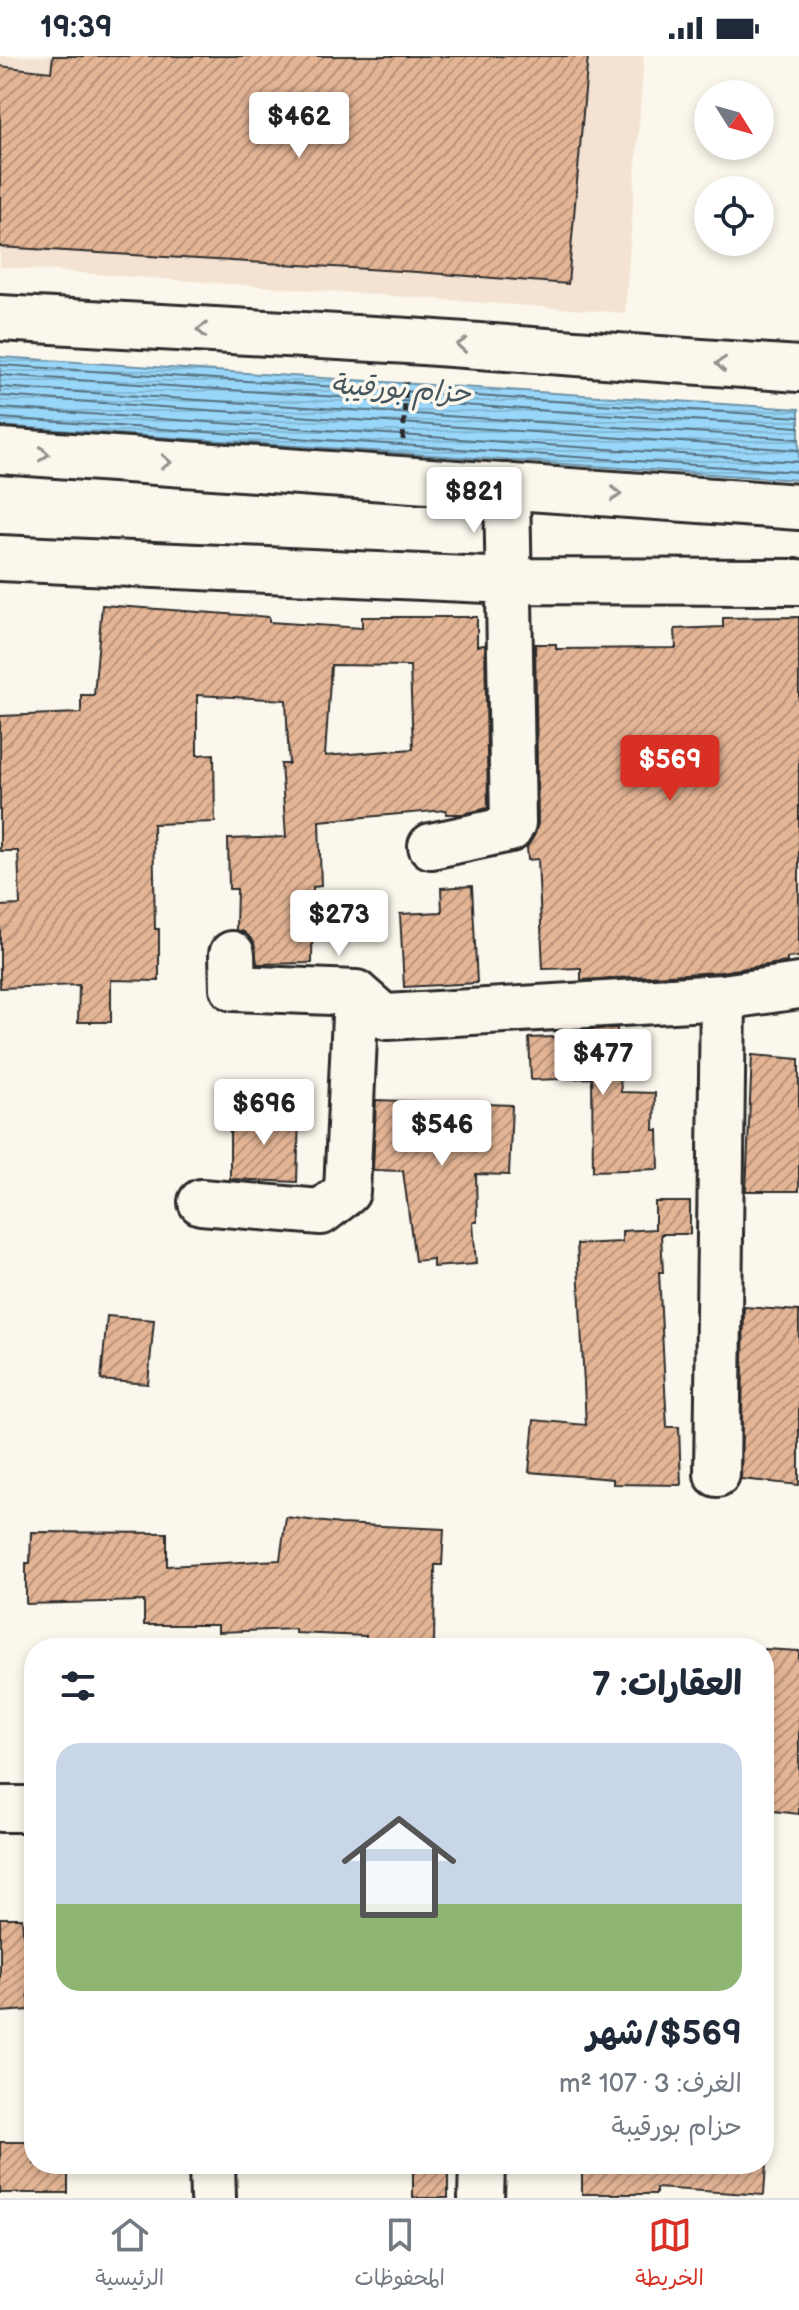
<!DOCTYPE html>
<html lang="ar">
<head>
<meta charset="utf-8">
<style>
  body { margin:0; font-family:"Balsamiq Sans","Playpen Sans Arabic",sans-serif; background:#f6f6f7; color:#1f2937; direction:rtl; height:100vh; display:flex; flex-direction:column; font-size:30px; white-space:nowrap }
  * { box-sizing:border-box; margin:0 }
  p { font-size:26px; color:#747a83 }
  .icon { flex:none; width:44px; height:44px; fill:none; stroke:currentColor; stroke-width:2; stroke-linecap:round; stroke-linejoin:round }
  .map { position:relative; flex:1; overflow:hidden; direction:ltr }
  .details { position:absolute; left:24px; top:1582px; width:750px; height:536px; display:flex; flex-direction:column; background:#fff; border-radius:32px; box-shadow:0 4px 12px #0003; direction:rtl }
  .details>* { flex:none }
  .needle { width:52px; rotate:127deg }
  .fabs { position:absolute; left:694px; top:24px; display:grid; gap:16px }
  .fabs a { display:grid; place-items:center; width:80px; height:80px; border-radius:50%; background:#fff; box-shadow:0 4px 12px #0003; font-size:40px }
  .price { position:absolute; translate:-50% -68px; padding:0 18px; border-radius:8px; background:#fff; color:#222; font-size:26px; line-height:52px; filter:drop-shadow(0 2px 4px #0008) }
  .price::after { content:''; position:absolute; left:50%; top:48px; width:24px; height:18px; margin-left:-12px; background:inherit; clip-path:polygon(0 0,100% 0,50% 100%) }
  .price.active { background:#d93025; color:#fff }
  ul { padding:0; list-style:none }
  li { display:grid; align-content:center; gap:16px; height:424px; padding:0 32px }
  li+li { border-top:2px solid #e0e1e3 }
  li span { display:grid; place-items:center; height:248px; border-radius:24px; color:#555 }
  li>.icon { margin-inline-start:auto }
  span .icon { width:144px; height:144px; fill:#fffc; stroke-width:1 }
  li b { font-size:34px }
  h2 { display:flex; justify-content:space-between; align-items:center; height:96px; padding:0 32px; font-size:34px }
  .status { display:flex; justify-content:space-between; align-items:center; height:56px; padding:0 40px; background:#fff; direction:ltr }
  .status svg { height:22px; fill:currentColor }
  .tab-bar { display:flex; justify-content:space-around; align-items:center; height:112px; border-top:2px solid #e0e1e3; background:#fff; font-size:22px; color:#747a83 }
  .tab-bar a { display:grid; justify-items:center; gap:4px }
  .tab-bar .active { color:#d93025 }
  .map>svg:first-child { display:block }
</style>
</head>
<body>
<div class="status"><b>19:39</b><svg viewBox="0 0 49 12"><path d="M0 12V9h3v3zM5 12V6h3v6zM10 12V3h3v9zM15 12V0h3v12zM26 1h20v11H26zM47 4h2v5h-2z"/></svg></div>
<div class="map">
<svg width="799" height="2142" viewBox="0 0 799 2142">
  <defs>
    <pattern id="water-rules" width="6" height="5" patternUnits="userSpaceOnUse" patternTransform="scale(2)"><rect width="6" height="5" fill="#99d7fa"/><path d="M0 2.5h6" fill="none" stroke="#84b9d6"/></pattern>
    <pattern id="building-hatch" width="6" height="6" patternUnits="userSpaceOnUse" patternTransform="scale(2)"><rect width="6" height="6" fill="#e4b595"/><path d="M-1 1l2-2M0 6l6-6M5 7l2-2" fill="none" stroke="#b9937a"/></pattern>
  </defs>
  <rect width="100%" height="100%" fill="#fbf7ec"/>
  <filter id="ink" filterUnits="userSpaceOnUse"><feTurbulence type="fractalNoise" baseFrequency=".0125" numOctaves="2"/><feDisplacementMap in="SourceGraphic" scale="16" xChannelSelector="R" yChannelSelector="G"/><feConvolveMatrix kernelMatrix="1 2 1 2 8 2 1 2 1" color-interpolation-filters="sRGB"/></filter>
  <g filter="url(#ink)">
    <path fill="#f4e3d2" d="M0,0h644l-19,257 -625,-46z"/>
    <path fill="url(#water-rules)" stroke="#6d92a7" stroke-width="2" d="M0,301l799,52v71l-799,-54z"/>
    <g fill="none" stroke-linecap="round" stroke-linejoin="round">
      <path stroke="#57707e" stroke-width="2" d="M0,309l799,52
        M0,319l799,52
        M0,331l799,52
        M0,340l799,54
        M0,352l799,54
        M0,362l799,54"/>
    </g>
    <path fill="url(#building-hatch)" stroke="#2b2b2b" stroke-width="2" fill-rule="evenodd" d="M53,0h535l-20,228 -151,-12 -417,-25v-181l51,6z
      M102,549l167,12v5l93,6v-11h115v29l8,-1 3,163 -25,6h-17v-4l-127,11 2,65 -8,1 -1,76 -55,1 -3,-22 -10,-10 -8,-2 1,-41h-8l-1,-50 58,-2 -5,-73h8l-3,-64 -89,-5v60l17,-1 1,68 -62,2 2,105h4v52l-48,-1v42h-33l1,-37 -79,3v-82l20,-1 -2,-54h-18v-135l81,-3v-18h13zM331,609l79,1 3,83 -88,7z
      M799,561v340l-12,1v4l-67,10 -139,8v-12l-38,1 -5,-110 -10,1 -1,-13 8,-13 3,-11 -3,-179h21v5l120,-1 -1,-19 48,-2v-9z
      M472,830l5,97 -73,4 -4,-73 42,-2 -1,-24z
      M617,972l4,64 34,1 -1,37h4l1,39 -66,2 -1,-93 -61,2 -2,-42 52,-2v-6z
      M752,999l47,4v132h-53z
      M376,1044l136,5 -3,70 -33,-1 1,48h-4l3,42 -43,3v-8l-18,2 -12,-90 -30,-1z
      M230,1058h69l-2,68 -67,-3z
      M655,1146h35v32h-29l2,38h-4l8,155h12l2,58 -68,-1v-5l-84,-7 5,-52 52,5 -9,-181 45,-2v-11l33,-2z
      M744,1251l55,4v174l-58,-6z
      M107,1260l47,4 -6,64 -47,-4z
      M286,1461l54,7 104,5 -2,36h-7l-1,83h-69l1,-12 -71,-3v-4l-77,3v-7h-74v-24l-118,3v-41h4l1,-31 136,1v33l113,-6z
      M764,1593l35,2v163l-35,-4z
      M0,1862h22l2,25h10v46l-6,1 2,20 -30,2z
      M0,2086h34v22h34v29h-68z
      M413,2108h35v34h-35z
      M582,2108h184l-2,31 -108,-7v6h-74z"/>
    <g fill="none" stroke-linecap="round" stroke-linejoin="round">
      <defs>
        <path id="minor" d="M0,502l510,23 289,1
          M431,790l79,-17 3,-6 -6,-337
          M232,898l1,34 123,5 24,21 7,3 336,-20 76,-11
          M201,1146l120,10 26,-20 9,-199
          M717,1418l6,-477
          M0,1753h34
          M212,2108l1,34
          M481,2142l1,-34"/>
        <path id="highway" d="M0,262l409,23 390,28
          M0,395l799,56"/>
      </defs>
      <use href="#minor" stroke="#2b2b2b" stroke-width="50"/>
      <use href="#highway" stroke="#2b2b2b" stroke-width="50"/>
      <path stroke="#2b2b2b" stroke-width="5" stroke-dasharray="8 6" stroke-linecap="butt" d="M403,384l3,-58"/>
      <use href="#minor" stroke="#fbf7ec" stroke-width="44"/>
      <use href="#highway" stroke="#fbf7ec" stroke-width="44"/>
    </g>
    <defs><path id="oneway-chevron" d="M-2-3.5L2.5 0L-2 3.5" fill="none" stroke-width="1.6" stroke-linecap="round" stroke-linejoin="round" transform="scale(2)"/></defs>
    <g stroke="#93918c">
      <use href="#oneway-chevron" transform="translate(202 274) rotate(-177)"/>
      <use href="#oneway-chevron" transform="translate(462 289) rotate(-176)"/>
      <use href="#oneway-chevron" transform="translate(721 308) rotate(-176)"/>
      <use href="#oneway-chevron" transform="translate(44 398) rotate(4)"/>
      <use href="#oneway-chevron" transform="translate(166 406) rotate(4)"/>
      <use href="#oneway-chevron" transform="translate(616 438) rotate(4)"/>
    </g>
  </g>
  <g text-anchor="middle" stroke-width="7" stroke-linejoin="round" paint-order="stroke">
    <g font-size="28" font-style="italic" fill="#46565f" stroke="#fbf7ec">
      <text transform="translate(401 332) rotate(4)" y="10">حزام بورقيبة</text>
    </g>
  </g>
</svg>
<div class="fabs">
<a><svg class="needle" viewBox="-14 -14 28 28"><path d="M0-13l5 13h-10z" fill="#e53935"/><path d="M0 13l5-13h-10z" fill="#747a83"/></svg></a>
<a><svg class="icon" aria-label="locate" viewBox="0 0 24 24"><circle cx="12" cy="12" r="6"/><path d="M12 2v4M12 18v4M2 12h4M18 12h4"/></svg></a>
</div>
<b class="price" style="left:299px;top:104px">$462</b>
<b class="price" style="left:474px;top:479px">$821</b>
<b class="price active" style="left:670px;top:747px">$569</b>
<b class="price" style="left:339px;top:902px">$273</b>
<b class="price" style="left:603px;top:1041px">$477</b>
<b class="price" style="left:264px;top:1091px">$696</b>
<b class="price" style="left:442px;top:1112px">$546</b>
<section class="details">
<h2>العقارات: 7<svg class="icon" aria-label="filters" viewBox="0 0 24 24"><path d="M4 7h16M4 17h16"/><circle cx="9" cy="7" r="2"/><circle cx="15" cy="17" r="2"/></svg></h2>
<ul>
<li><span style="background:linear-gradient(#c9d6e8 65%,#8fb573 0)"><svg class="icon" aria-label="home" viewBox="0 0 24 24"><path d="M3 11l9-7 9 7M6 9v11h12V9"/></svg></span><div><b>$569/شهر</b><p>الغرف: 3 · 107 m²</p><p>حزام بورقيبة</p></div></li>
</ul>
</section>
</div>
<nav class="tab-bar">
<a class="active"><svg class="icon" aria-label="map" viewBox="0 0 24 24"><path d="M3 6l6-2 6 2 6-2v14l-6 2-6-2-6 2zM9 4v14M15 6v14"/></svg>الخريطة</a>
<a><svg class="icon" aria-label="saved" viewBox="0 0 24 24"><path d="M7 4h10v16l-5-4-5 4z"/></svg>المحفوظات</a>
<a><svg class="icon" aria-label="home" viewBox="0 0 24 24"><path d="M3 11l9-7 9 7M6 9v11h12V9"/></svg>الرئيسية</a>
</nav>
</body>
</html>
